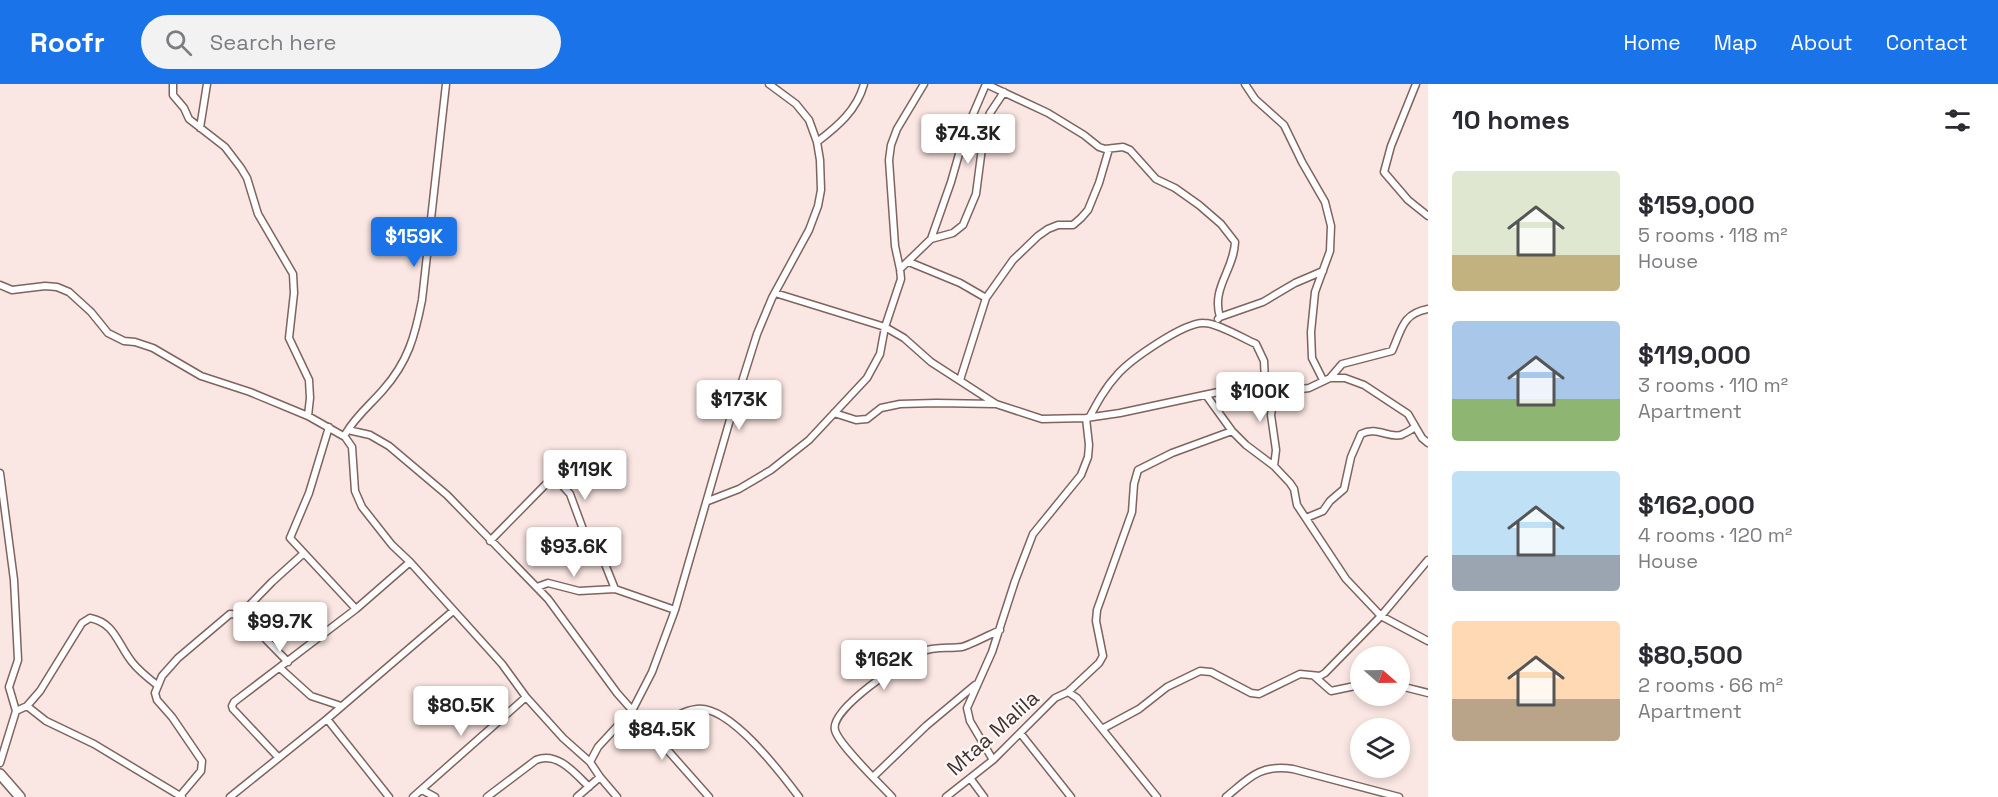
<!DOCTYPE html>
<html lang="en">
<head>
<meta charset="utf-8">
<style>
  body { margin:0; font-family:"Space Grotesk",sans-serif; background:#f2f2f3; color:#2b2b33; height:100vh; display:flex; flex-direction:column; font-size:22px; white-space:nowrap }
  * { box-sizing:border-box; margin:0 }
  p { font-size:20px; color:#7c7c81 }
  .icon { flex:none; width:33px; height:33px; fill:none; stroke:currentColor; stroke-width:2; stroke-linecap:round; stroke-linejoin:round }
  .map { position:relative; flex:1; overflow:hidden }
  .drawer { display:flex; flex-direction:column; background:#fff; width:570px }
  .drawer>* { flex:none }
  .needle { width:39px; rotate:110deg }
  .fabs { position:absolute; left:1350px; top:562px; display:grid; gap:12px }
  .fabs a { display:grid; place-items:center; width:60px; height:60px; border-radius:50%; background:#fff; box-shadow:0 3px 9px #0003; font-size:30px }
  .price { position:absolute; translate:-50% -51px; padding:0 14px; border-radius:6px; background:#fff; color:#222; font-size:20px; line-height:39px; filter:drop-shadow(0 2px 3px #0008) }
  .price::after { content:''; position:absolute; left:50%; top:36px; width:18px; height:14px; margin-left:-9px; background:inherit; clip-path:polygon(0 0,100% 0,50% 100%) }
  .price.current { background:#1a73e8; color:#fff }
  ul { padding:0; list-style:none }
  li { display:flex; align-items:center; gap:18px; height:150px; padding:0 24px }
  li span { display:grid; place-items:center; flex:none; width:168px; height:120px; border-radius:6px; color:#555 }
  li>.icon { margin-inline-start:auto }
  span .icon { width:72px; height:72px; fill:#fffc; stroke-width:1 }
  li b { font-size:26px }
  h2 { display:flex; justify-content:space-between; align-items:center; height:72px; padding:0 24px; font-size:26px }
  header { display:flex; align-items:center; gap:36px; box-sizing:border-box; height:84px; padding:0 30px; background:#1a73e8; color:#fff }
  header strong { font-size:28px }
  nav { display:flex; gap:33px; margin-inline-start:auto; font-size:21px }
  .search { width:420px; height:54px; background:#f2f2f3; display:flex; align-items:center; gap:15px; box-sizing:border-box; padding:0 21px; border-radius:33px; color:#7c7c81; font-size:22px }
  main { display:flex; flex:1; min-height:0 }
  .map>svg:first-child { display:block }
</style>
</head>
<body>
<header>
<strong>Roofr</strong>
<div class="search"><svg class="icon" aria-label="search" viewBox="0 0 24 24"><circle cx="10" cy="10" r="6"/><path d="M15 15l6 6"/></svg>Search here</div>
<nav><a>Home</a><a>Map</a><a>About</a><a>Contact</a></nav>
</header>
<main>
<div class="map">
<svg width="1428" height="713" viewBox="0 0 1428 713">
  <rect width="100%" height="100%" fill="#fae6e2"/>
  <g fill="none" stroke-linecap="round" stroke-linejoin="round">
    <defs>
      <path id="minor" d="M173,0v11l11,13 5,11 36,28 16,21 6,10 11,36 35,60 1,19 -5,45 20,42 1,18 -2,18
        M986,0l62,29 36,22 15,12 6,2 18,-2 7,3 26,29 19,9 24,17 22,19 14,18c-1,28 -24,46 -15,75
        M1245,0l10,15 29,26 18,37 23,40 6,24 -1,25 -15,41 -4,40 1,26 11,22
        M1416,0l-25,62 -7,26 24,28 20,16
        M200,44l7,-44
        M817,58c21,-16 40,-32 47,-58
        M931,155l20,-57 14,-49 21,-49
        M909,178l51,21 26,15
        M900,185l31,-30 22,-6 10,-8 13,-31 9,-69 5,-12 14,-21
        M0,201l12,5 33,-4 12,1 12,5 22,20 17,21 16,8 11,1 18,6 48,28 49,16 58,24 37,21 7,10 3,44 7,16 30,38 18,17 92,102 24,33 37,41 27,24
        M775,209l110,34 19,11 27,24 65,42 46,15 44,-1 34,-5 145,-31 36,7 8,-1 21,-10h15l19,7 44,29 14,24 6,5
        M1218,235l2,-2 43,-15 32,-19 28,-12
        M1330,294l12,-14 50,-13c10,-22 10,-37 36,-42
        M960,296l26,-82 27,-38 25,-24 10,-7 10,-4h15l8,-7 7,-8 11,-27 10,-34
        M1206,311l26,36 14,14 28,21 16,17 4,6 3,16 49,74 35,37 47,25
        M834,329l22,7 11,-1 14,-11 19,-4 36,-1 60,1
        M1089,334c8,-15 16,-30 28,-43 13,-15 67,-53 87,-52 14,0 38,15 52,21l8,17 1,21
        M329,343l-20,66 -19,45 66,71
        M348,346l22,5 19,11 58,49 101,104 69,94 92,104
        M346,349c10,-17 24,-28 37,-43 25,-28 32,-54 39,-90l24,-216
        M1274,382l2,-16 -5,-35 5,-31
        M0,389l14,107 4,80 -9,27 7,24
        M708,417l31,-12 32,-19 38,-30 58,-62 13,-24 5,-27 16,-48 -1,-10 -5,-23 -6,-86 2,-15 6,-16 27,-45
        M1306,434l17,-7 7,-10 14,-12 7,-32 10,-23c16,-8 26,4 40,1 5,-2 10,-5 14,-8
        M490,457l58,-59 5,-2 6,2 11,12 14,38 17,22 14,35 60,21
        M537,503l11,-4 31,8 36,-2
        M240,531l32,-33 32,-29
        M280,584l31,28 30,10
        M1314,592l17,15 24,-5 5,1
        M1400,602l28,7
        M1068,608l31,-29 4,-7 -7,-35 1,-11 35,-98 2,-28 4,-14 34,-17 60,-22
        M27,622l19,15 48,23 88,53
        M327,635l62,78
        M1102,645l37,-20 28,-22 33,-16 11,1 40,21 8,1 41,-20 20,2 5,-3 56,-57 47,-56
        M653,649c14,-10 26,-22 44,-24 33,-4 84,64 102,88
        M1021,650l50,63
        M278,673l-45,-48 -1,-3 2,-4 122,-93 54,-47
        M993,676l-23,-39 -3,-13 25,-56 23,-71 18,-47 48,-59 7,-18 1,-12 -3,-27
        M0,679l16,-52 11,-5 13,-15 42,-68 8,-5c25,5 27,25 42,44 7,9 16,16 25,23
        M873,693l53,-51 49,-41
        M970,694l14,19
        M422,706l13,7
        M180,712l21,-25 1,-10 -30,-44 -15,-17 -2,-7 7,-17 16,-18 52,-44 10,1 4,2 44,45
        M230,713l97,-78 126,-108
        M413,713l113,-100
        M487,713l49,-37c21,-9 39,13 53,27
        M577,713l23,-20
        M617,713l-17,-20 -10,-15 8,-15 35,-38 19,-37 23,-62 54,-187 28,-89 15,-36 37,-68 9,-24 3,-16 -1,-30 -3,-18 -8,-22 -13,-16 -27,-20
        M892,713c-11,-12 -54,-53 -57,-67 -6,-21 69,-69 86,-78 14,-6 27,-3 41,-5 8,-2 29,-13 38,-17
        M946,713l47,-37 62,-62 13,-6 9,6 80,99
        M1226,713c23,-19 34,-33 67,-28l106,28"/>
      <path id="secondary" d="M0,690l20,23"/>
    </defs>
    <use href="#minor" stroke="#7f635e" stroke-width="9"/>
    <use href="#secondary" stroke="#7f635e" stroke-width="12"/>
    <use href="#minor" stroke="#fff" stroke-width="6"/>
    <use href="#secondary" stroke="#fff" stroke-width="9"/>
  </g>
  <g text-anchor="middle" stroke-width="4.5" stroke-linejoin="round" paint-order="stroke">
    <g font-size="21" fill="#3e312f" stroke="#fef7f6">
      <text transform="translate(993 649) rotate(-42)" y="7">Mtaa Malila</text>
    </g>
  </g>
</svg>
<div class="fabs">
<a><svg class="needle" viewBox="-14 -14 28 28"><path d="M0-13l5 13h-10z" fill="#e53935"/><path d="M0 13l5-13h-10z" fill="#7c7c81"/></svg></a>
<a><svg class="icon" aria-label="layers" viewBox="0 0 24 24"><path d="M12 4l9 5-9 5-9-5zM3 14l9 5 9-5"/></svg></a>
</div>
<b class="price" style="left:968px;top:81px">$74.3K</b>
<b class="price current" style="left:414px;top:184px">$159K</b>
<b class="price" style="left:1260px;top:339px">$100K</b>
<b class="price" style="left:739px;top:347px">$173K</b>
<b class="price" style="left:585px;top:417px">$119K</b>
<b class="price" style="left:574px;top:494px">$93.6K</b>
<b class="price" style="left:280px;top:569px">$99.7K</b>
<b class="price" style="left:884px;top:607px">$162K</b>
<b class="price" style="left:461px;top:653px">$80.5K</b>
<b class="price" style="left:662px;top:677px">$84.5K</b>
</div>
<section class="drawer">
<h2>10 homes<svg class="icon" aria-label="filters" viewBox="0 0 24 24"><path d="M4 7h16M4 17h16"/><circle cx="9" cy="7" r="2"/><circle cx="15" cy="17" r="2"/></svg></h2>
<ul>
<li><span style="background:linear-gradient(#dfe7d0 70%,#c2b280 0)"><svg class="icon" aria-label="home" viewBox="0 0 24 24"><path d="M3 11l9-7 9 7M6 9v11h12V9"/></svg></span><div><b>$159,000</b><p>5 rooms · 118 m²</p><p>House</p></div></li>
<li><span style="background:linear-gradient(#a9c7e8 65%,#8fb573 0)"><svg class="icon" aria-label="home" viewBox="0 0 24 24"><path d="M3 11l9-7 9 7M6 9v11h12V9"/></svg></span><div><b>$119,000</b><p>3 rooms · 110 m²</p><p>Apartment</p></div></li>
<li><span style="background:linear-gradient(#bfe0f5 70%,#9aa5b1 0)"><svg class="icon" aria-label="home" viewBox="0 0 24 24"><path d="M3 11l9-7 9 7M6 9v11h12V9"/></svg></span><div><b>$162,000</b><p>4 rooms · 120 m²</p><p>House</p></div></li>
<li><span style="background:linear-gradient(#ffd9b3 65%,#b9a48a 0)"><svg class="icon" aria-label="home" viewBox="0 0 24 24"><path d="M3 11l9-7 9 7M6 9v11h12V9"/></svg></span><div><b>$80,500</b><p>2 rooms · 66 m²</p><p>Apartment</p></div></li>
</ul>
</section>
</main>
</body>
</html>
